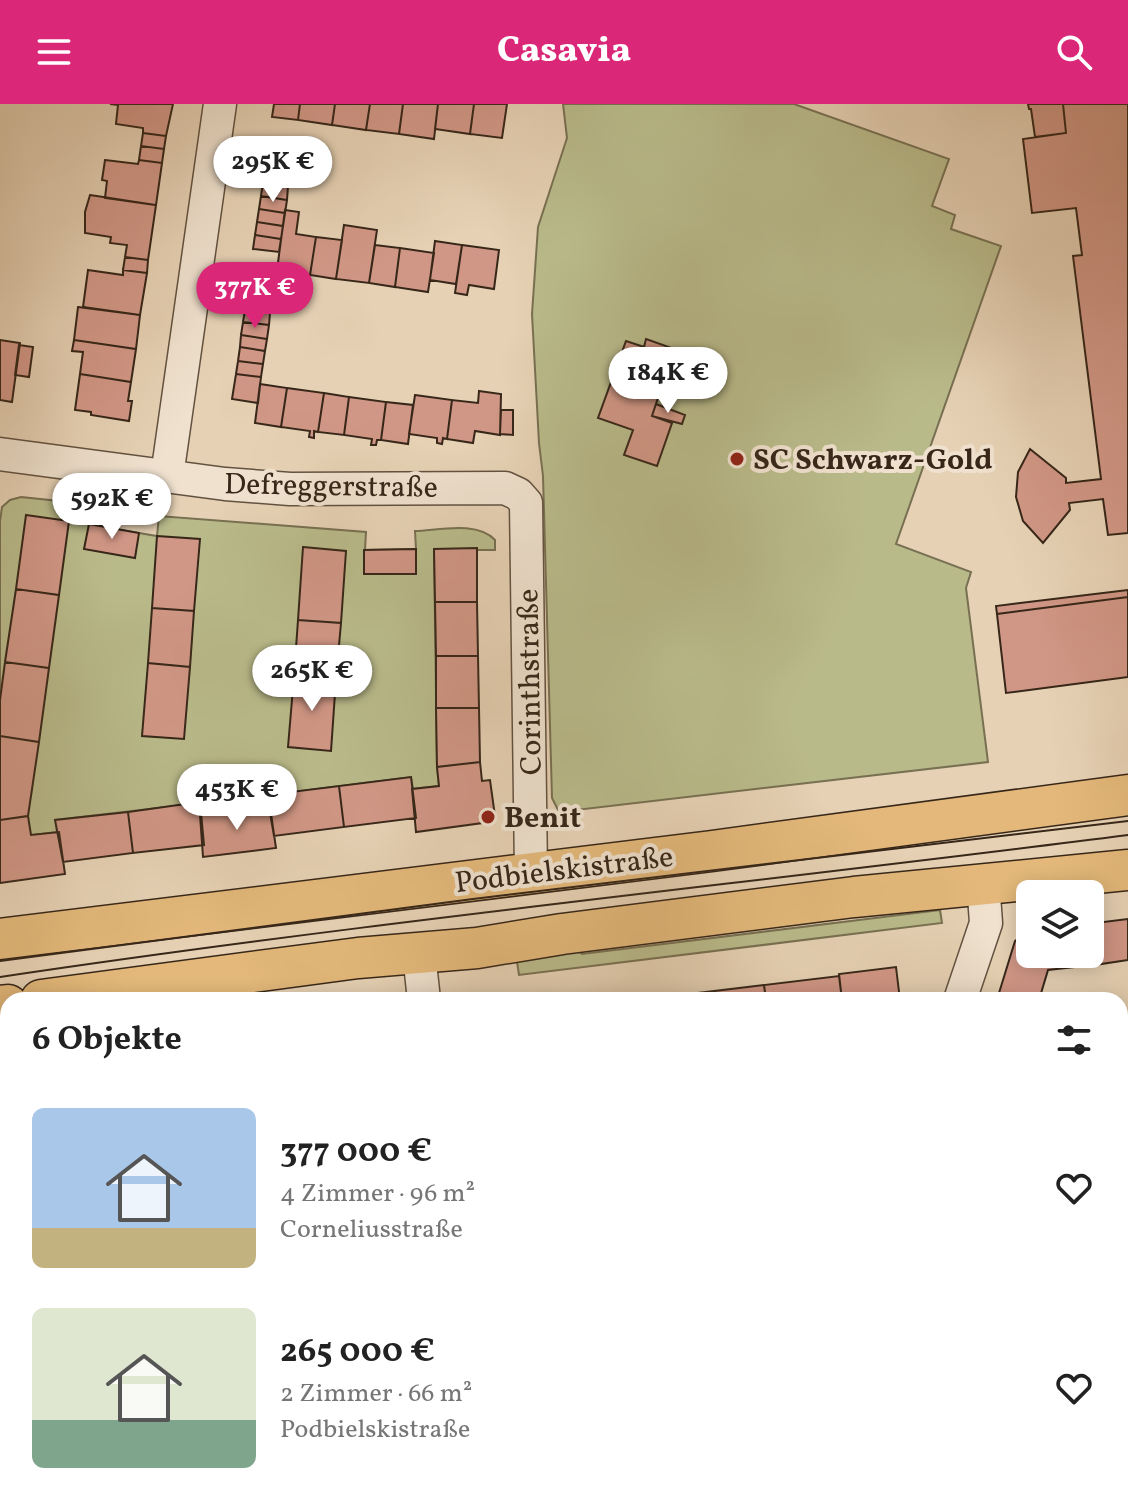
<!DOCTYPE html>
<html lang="de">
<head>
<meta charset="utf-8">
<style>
  body { margin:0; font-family:Vollkorn,serif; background:#f2f2f2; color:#222; height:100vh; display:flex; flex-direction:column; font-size:30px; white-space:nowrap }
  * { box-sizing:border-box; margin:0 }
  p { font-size:26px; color:#767676 }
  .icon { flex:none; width:44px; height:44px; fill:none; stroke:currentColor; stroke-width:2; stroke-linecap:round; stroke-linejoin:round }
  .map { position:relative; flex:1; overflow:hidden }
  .details { position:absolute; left:0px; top:888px; width:1128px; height:514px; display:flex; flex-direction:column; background:#fff; border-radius:24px 24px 0 0; box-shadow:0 4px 20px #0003 }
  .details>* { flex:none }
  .controls { position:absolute; left:1016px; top:776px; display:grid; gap:16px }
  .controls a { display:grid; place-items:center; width:88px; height:88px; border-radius:12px; background:#fff; box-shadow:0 4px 20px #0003; font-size:40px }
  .price { position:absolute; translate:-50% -68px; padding:0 18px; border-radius:28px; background:#fff; color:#222; font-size:26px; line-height:52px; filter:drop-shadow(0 2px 4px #0008) }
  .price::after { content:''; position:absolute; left:50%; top:48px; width:24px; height:18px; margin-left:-12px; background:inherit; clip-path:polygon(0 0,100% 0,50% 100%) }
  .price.active { background:#db2777; color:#fff }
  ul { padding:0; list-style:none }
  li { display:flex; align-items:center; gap:24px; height:200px; padding:0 32px }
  li span { display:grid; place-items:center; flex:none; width:224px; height:160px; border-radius:12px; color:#555 }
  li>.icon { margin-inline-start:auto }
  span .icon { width:96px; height:96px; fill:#fffc; stroke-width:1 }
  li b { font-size:34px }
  h2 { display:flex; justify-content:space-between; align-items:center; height:96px; padding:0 32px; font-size:34px }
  header { display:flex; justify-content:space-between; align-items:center; height:104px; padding:0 32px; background:#db2777; color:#fff; font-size:36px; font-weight:800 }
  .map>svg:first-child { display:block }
</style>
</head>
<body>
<header><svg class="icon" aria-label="menu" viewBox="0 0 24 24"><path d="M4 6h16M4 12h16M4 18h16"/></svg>Casavia<svg class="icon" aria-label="search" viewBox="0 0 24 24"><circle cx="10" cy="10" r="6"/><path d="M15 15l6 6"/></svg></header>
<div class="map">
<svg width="1128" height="1401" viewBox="0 0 1128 1401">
  <rect width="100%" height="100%" fill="#e6d1b4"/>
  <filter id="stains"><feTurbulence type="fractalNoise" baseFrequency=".0025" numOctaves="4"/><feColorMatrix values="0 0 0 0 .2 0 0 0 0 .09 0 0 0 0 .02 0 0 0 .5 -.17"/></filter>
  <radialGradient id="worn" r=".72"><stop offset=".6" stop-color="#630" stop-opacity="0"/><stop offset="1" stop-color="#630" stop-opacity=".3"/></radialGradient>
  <path fill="#b9ba8a" stroke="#787052" stroke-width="2" d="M563,0h231l155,55 -17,47 23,9 -4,14 50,17 -105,298 75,28 -5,16 22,174 -429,50 -7,-14 -9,-322 -4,-33 -7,-129 6,-87 29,-89z
    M21,393l38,4 5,4 -2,15 95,16 2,-20 207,16 -1,18 51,-1 -1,-18c25,-1 62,-10 80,9v10h-61l3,217 2,19 -26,3 -2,-12 -144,18 1,12 -67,8 -2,-12 -143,17 1,12 -57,7v-318l2,-14 8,-7z
    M940,806l2,13 -423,52 -3,-20 59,-7 7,6z
    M1120,1229l8,2v126l-8,29z
    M193,1394h138v6l-138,1z
    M566,1394h150h-3l-3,7h-146z
    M982,1394h136l-3,7h-135z"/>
  <path fill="#d19786" stroke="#372719" stroke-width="2" d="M110,0h63l-7,32 -23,-3v-5l-27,-4 2,-19z
    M274,0h26l-2,16 -26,-3z
    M300,0h35l-3,21 -34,-5z
    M335,0h35l-4,26 -34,-5z
    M370,0h33l-4,30 -33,-4z
    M403,0h35l-4,35 -35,-5z
    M438,0h36l-4,30 -35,-5z
    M474,0h33l-5,34 -32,-4z
    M1028,0h35l3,29 -31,4 -4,-28h-2z
    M1063,0h65v429l-20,2 -5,-36 -34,4 1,7 -27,33 -20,-22 -7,-24 2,-25 12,-23 36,29v5l35,-4 -28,-223 9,-1 -6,-47 -44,5 -9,-74 43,-6z
    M143,29l23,3 -2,13 -23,-3z
    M141,42l23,3 -2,14 -23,-3z
    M266,53l26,3 -2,14 -26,-3z
    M105,56l33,4 1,-4 23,3 -6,42 -51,-7 2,-17 -5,-1z
    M264,67l26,3 -2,12 -25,-4z
    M263,78l25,4 -1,14 -26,-4z
    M90,91l66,10 -8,55 -23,-3 2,-12 -17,-2 1,-6 -26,-4v-21z
    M261,92l26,4 -2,13 -26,-4z
    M259,105l26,4 -2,13 -26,-4z
    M285,106l14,2 -3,22 20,3 -6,38 -33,-5z
    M257,118l26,4 -2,13 -26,-4z
    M344,121l33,5 -8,53 -33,-4z
    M255,131l26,4 -2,13 -26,-3z
    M316,133l26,3 -6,39 -26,-4z
    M435,137l27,4 -6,39 -26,-4z
    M375,141l25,3 -5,39 -26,-4z
    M462,141l37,5 -5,39 -25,-4 -2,10 -12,-2z
    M400,144l34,5 -6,39 -33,-5z
    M125,153l23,3 -1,13 -24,-3z
    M88,166l35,5v-5l24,3 -7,42 -57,-8z
    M247,192l25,3 -2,14 -25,-3z
    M78,203l62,8 -4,34 -62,-9z
    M245,206l25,3 -1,12 -26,-3z
    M243,218l26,3 -2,14 -26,-4z
    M241,231l26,4 -2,12 -25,-4z
    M646,235l34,12 -7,22 -6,-2 -15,45 20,7 -15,43 -33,-11 9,-25 -35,-12 28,-77 18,6z
    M0,236l20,3 -8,59 -12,-2z
    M74,236l62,9 -5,33 -51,-8 3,-22 -11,-1z
    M19,241l14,2 -4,30 -14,-2z
    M240,243l25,4 -2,13 -25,-3z
    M238,257l25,3 -2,13 -25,-3z
    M80,270l51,8 -3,19h4l-3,20 -38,-6v-3l-16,-2z
    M236,270l25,3 -3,26 -26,-4z
    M260,280l27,4 -6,39 -26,-4z
    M287,284l37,5 -6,39 -4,-1v7l-5,-1 1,-6 -29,-4z
    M479,287l22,3 -1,41 -25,-4 -2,12 -26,-4 5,-39 26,3z
    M324,289l25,4 -5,38 -26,-3z
    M415,291l37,5 -5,39 -4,-1 -1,6 -5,-1v-5l-28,-4z
    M349,293l37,5 -5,38h-4l-1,5h-5l1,-6 -28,-4z
    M386,298l27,3 -5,39 -27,-4z
    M656,300l29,11 -3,9 -30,-8z
    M501,306h12v25l-13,-1z
    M26,411l43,6 -10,74 -43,-6z
    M89,420l50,9 -4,25 -51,-9z
    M157,432l43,3 -6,72 -42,-3z
    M303,443l43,4 -5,72 -43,-3z
    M477,444v54h-42l-1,-53z
    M416,445v25h-52v-24z
    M16,485l43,6 -10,73 -44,-6z
    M1128,486v7l-131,17 -1,-8z
    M1128,493v80l-122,16 -9,-79z
    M435,498h42l1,54h-42z
    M152,504l42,3 -4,56 -42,-4z
    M298,516l43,3 -5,56 -42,-3z
    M436,552h42l1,52h-43z
    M5,558l44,6 -10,74 -39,-6v-36z
    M148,559l42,4 -6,72 -42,-3z
    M294,572l42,3 -5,72 -43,-4z
    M436,604h43l1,54 -43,5z
    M0,632l39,6 -11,74 -28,4z
    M480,658l2,19 8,-1 5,36 -5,6 -74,10 -4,-43 27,-3 -2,-19z
    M411,673l5,41 -72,9 -5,-41z
    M339,682l5,41 -70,9 -7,-41z
    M200,698l4,43 -71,8 -5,-41z
    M270,703l6,41 -73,9 -3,-42z
    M128,708l5,41 -70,9 -8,-42z
    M28,712l3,19 28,-3 6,42 -65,9v-63z
    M1128,815v41l-27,4 -6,-41z
    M1095,819l6,41 -53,6 -9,30h-17l-23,-7 16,-52 12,-10h3v23h60v-30z
    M896,863l4,33h-58l-3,-26z
    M839,872l3,24h-76l-2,-15z
    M764,881l2,15h-76v-6z
    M1120,1066l8,2v44l-8,-3z
    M1127,1186l1,1v44l-8,-2v-22z
    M1128,1357v44h-12l2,-7h2z
    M9,1394h50l-1,7h-49z
    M147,1394h46v7h-46z
    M331,1394h50l-3,7h-47z
    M517,1394h49l-2,7h-33l-14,-5z
    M713,1394l2,1 51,-1 -3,7h-53z
    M928,1394h54l-2,7h-54z"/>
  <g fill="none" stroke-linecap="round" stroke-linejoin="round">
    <defs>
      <path id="minor" d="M0,350l225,30 65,5 215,-1 13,6 8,9 5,370
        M167,372l53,-372
        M419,850l5,46
        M960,896l26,-77 -3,-41
        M1120,1140l8,2
        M117,1401v-7
        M445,1401l3,-7
        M797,1401l2,-7
        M884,1401l2,-7"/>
      <path id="major" d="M0,835l712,-88 416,-56
        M41,896l317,-42 119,-10 85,-14 292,-37 274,-27
        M0,902l8,-1"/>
    </defs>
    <use href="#minor" stroke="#635240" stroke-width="35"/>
    <use href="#major" stroke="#372719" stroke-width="43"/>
    <use href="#minor" stroke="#efe1ce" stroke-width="32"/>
    <use href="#major" stroke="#e3b87a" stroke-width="40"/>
    <path stroke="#372719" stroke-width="2" d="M0,857l473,-62 655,-78
      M0,873c375,-56 752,-94 1128,-142"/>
  </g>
  <g fill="#8f2418" stroke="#efe1ce" stroke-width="3">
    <circle cx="737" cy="355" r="8"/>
    <circle cx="488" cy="713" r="8"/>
  </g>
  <g text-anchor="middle" stroke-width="8" stroke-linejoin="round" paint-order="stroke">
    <g font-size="30" font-weight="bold" fill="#372719" stroke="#efe1ce" text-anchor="start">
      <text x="753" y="365">SC Schwarz-Gold</text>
      <text x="504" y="723">Benit</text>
    </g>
    <g font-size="30" fill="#372719" stroke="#efe1ce">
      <text transform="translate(331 381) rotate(1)" y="10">Defreggerstraße</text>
      <text transform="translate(529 578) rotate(-91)" y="10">Corinthstraße</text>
      <text transform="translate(564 765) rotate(-7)" y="10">Podbielskistraße</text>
    </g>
  </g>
  <rect width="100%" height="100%" filter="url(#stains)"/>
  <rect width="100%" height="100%" fill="url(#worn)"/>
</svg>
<div class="controls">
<a><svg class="icon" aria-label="layers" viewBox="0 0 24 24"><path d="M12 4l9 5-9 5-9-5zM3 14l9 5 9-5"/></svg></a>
</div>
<b class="price" style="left:273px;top:100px">295K €</b>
<b class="price active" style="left:255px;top:226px">377K €</b>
<b class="price" style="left:668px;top:311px">184K €</b>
<b class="price" style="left:112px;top:437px">592K €</b>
<b class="price" style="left:312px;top:609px">265K €</b>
<b class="price" style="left:237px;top:728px">453K €</b>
<section class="details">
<h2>6 Objekte<svg class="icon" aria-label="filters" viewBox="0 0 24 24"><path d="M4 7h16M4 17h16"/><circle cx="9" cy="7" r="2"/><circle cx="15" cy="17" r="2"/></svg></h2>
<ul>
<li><span style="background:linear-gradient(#a9c7e8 75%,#c2b280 0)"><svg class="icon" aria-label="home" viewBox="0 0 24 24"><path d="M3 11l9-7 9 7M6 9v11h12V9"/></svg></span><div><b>377 000 €</b><p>4 Zimmer · 96 m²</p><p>Corneliusstraße</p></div><svg class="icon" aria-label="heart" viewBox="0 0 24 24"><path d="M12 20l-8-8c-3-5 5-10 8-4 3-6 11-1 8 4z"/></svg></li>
<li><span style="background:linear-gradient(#dfe7d0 70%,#7fa58c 0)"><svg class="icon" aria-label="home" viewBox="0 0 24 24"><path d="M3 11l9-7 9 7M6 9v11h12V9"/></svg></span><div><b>265 000 €</b><p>2 Zimmer · 66 m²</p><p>Podbielskistraße</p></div><svg class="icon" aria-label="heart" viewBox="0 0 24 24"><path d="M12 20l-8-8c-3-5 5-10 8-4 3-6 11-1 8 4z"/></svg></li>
</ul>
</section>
</div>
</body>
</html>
